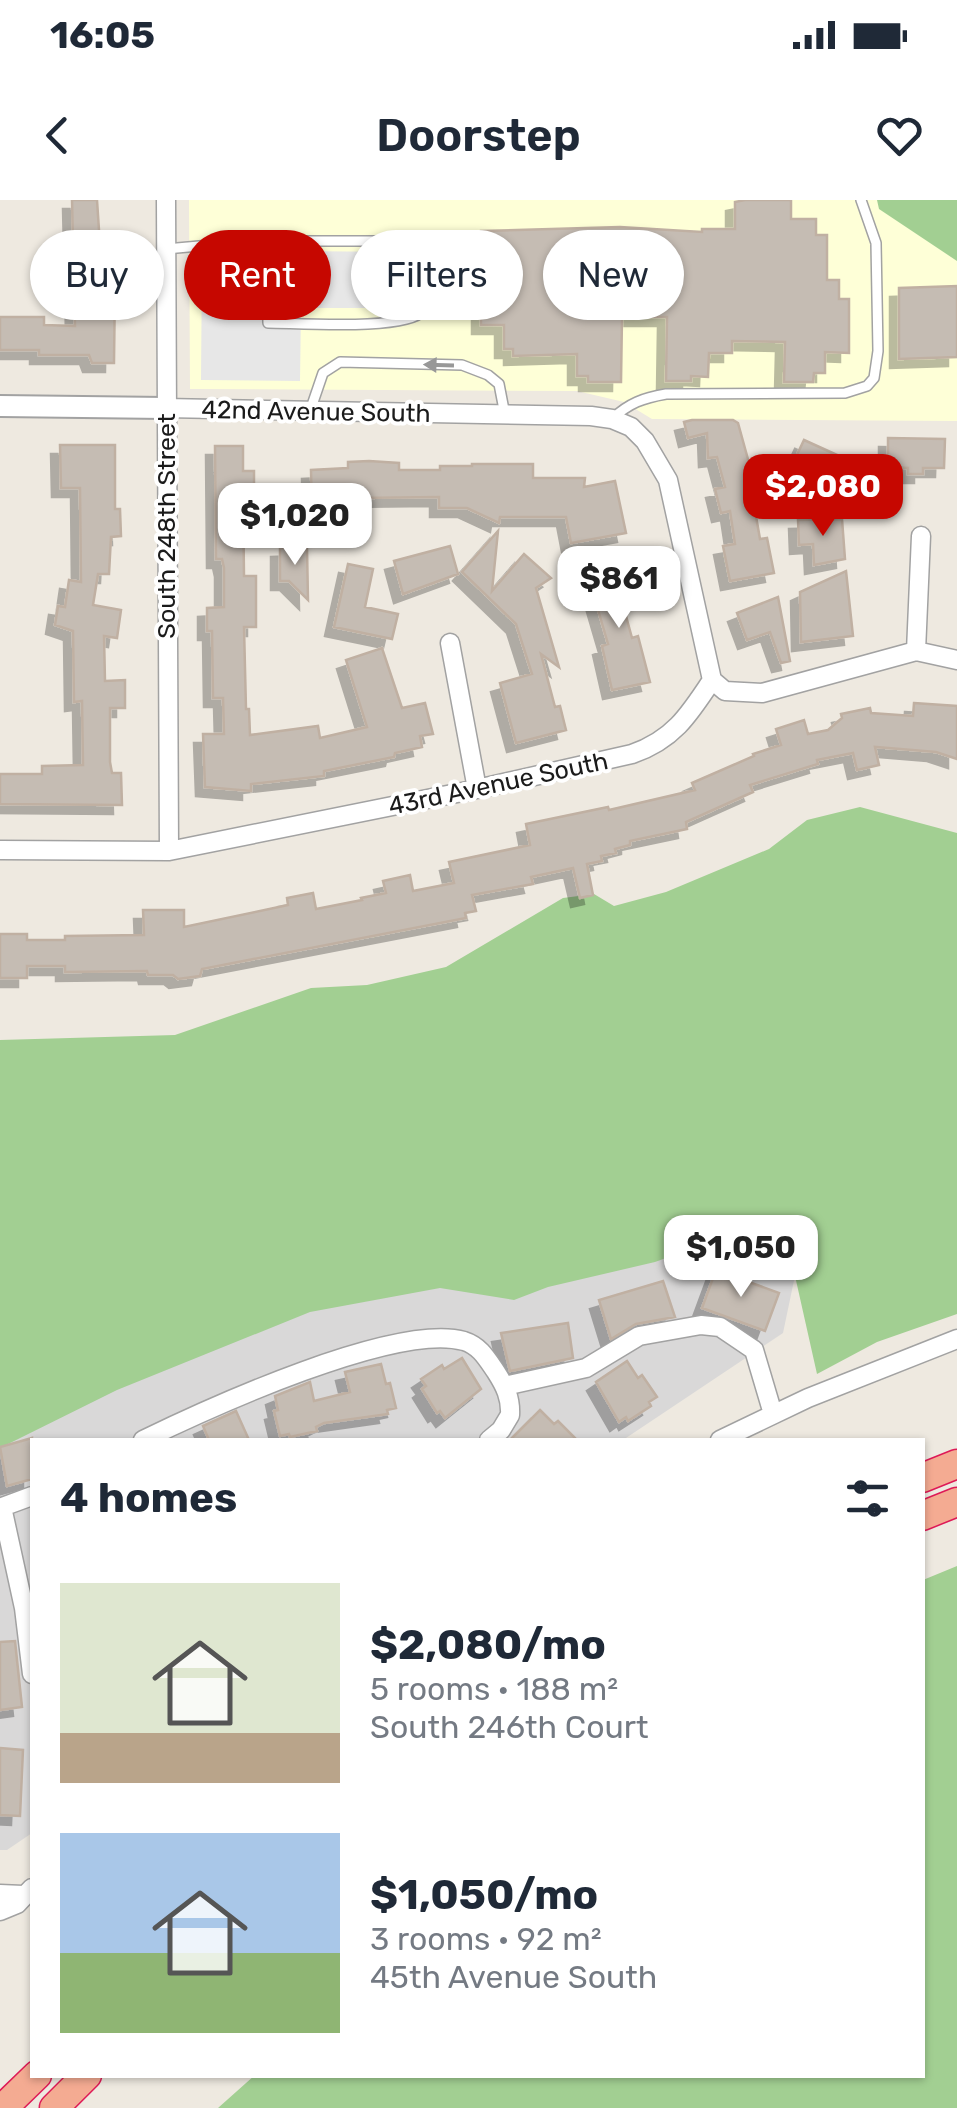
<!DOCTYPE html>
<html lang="en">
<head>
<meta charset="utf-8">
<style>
  body { margin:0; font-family:Rubik,sans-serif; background:#f2f2f3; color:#1f2937; height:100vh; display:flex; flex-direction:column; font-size:38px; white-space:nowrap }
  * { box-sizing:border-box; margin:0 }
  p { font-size:32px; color:#747a83 }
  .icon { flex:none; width:55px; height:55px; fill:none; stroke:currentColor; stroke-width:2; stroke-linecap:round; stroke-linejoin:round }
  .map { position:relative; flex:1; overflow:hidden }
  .drawer { position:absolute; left:30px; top:1238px; width:895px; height:640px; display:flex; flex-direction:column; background:#fff; border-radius:0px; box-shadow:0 2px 8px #0004 }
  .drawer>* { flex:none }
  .top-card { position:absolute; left:30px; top:30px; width:898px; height:90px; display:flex; gap:20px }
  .price { position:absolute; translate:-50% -85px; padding:0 22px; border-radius:20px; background:#fff; color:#222; font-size:32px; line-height:65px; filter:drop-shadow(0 2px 5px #0008) }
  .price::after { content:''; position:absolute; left:50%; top:60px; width:30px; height:22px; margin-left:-15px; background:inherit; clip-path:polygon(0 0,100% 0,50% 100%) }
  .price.selected { background:#c60700; color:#fff }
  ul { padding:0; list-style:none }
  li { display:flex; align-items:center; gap:30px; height:250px; padding:0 30px }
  li span { display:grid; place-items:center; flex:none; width:280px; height:200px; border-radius:0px; color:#555 }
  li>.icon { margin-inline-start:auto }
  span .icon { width:120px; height:120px; fill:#fffc; stroke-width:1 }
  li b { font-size:42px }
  h2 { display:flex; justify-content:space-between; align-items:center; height:120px; padding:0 30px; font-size:42px }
  .tag { padding:0 35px; border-radius:45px; background:#fff; box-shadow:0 2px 8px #0004; font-size:35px; line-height:90px }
  .tag.selected { background:#c60700; color:#fff }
  .status { display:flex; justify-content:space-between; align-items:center; height:70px; padding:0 50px; background:#fff; direction:ltr }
  .status svg { height:28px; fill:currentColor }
  header { display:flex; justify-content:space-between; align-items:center; height:130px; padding:0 30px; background:#fff; font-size:45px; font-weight:600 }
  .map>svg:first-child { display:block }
</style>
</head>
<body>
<div class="status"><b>16:05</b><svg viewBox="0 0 49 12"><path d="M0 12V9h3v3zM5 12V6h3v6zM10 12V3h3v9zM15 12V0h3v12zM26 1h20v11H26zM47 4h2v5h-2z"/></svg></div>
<header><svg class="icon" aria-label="back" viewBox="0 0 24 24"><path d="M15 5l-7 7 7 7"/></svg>Doorstep<svg class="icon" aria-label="heart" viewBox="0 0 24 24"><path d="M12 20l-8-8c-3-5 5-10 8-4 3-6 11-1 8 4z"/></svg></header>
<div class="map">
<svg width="957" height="1908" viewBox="0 0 957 1908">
  <defs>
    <filter id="shadow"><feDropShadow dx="-9" dy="9" stdDeviation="0" flood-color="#0004"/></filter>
  </defs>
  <rect width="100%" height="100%" fill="#eee9e0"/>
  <path fill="#d9d8d8" d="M0,862l801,185 -18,86 -160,107h-591v393l-25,17h-7z"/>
  <path fill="#feffd7" d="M189,0h768v221l-305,-2 -28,-17 -47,-11 -387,-2z"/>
  <path fill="#a2cf92" d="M877,0h80v61l-78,-52z
    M860,607l97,26v481l-80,28 -60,32 -24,-107 -89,-23 -49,18 -107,25 -34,13 -74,-12 -130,24 -193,78 -117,58v-408l175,-5 136,-47 56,-3 79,-18 117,-69 31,-4 20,12 52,-14 103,-43 38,-29z
    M957,1366v542h-739l37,-33h667l1,-495z"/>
  <path fill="#e7e7e7" d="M289,51l119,1v56h-107l-1,73 -99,-1 1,-123 86,1z"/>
  <path fill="#c5bcb3" stroke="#c0b0a2" stroke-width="2.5" filter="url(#shadow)" d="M72,0h25l5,75h3l1,10h9l-1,78h-22l-3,-8h-50v-5h-39v-33h44v8l31,1z
    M745,0h46v19h25v16h11v45h12v19h10v54l-24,-1v21h-11l-1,9h-29l1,-40 -53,-1v12h-23l-1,24 -17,-1v5h-25l1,-64h-45l-1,65h-33v-6h-11v-22l-64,2v-7h-9v-24h-23v-94l139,-4 82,5v-3h33v-27z
    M957,86v71l-58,2v-71z
    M692,220h41l5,3 22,80 -6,2 6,34 7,-1 7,35 -44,8 -7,-35 12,-2 -5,-33 -9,2 -6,-24 10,-2 -8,-30 -9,1 -1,-25 -19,5 -4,-16z
    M888,238l57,1 -1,29h-21v6h-15v-6l-20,-1z
    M804,240l33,15 -8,18 3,7 -6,14 -39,-18z
    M60,245h55v64h5l1,27 -10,1 -2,37h-11l-5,31 28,5 -4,28 -13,-2 1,45 20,-1v28h-15v54l2,11h9l1,32 -122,-1v-30h42v-8l41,-1 -1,-64 -8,1 -1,-71 -18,-6 3,-19 7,1 4,-27 12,2 -1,-94h-19z
    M215,246h28v25h11v19h-11l1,86h12v51h-12l2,82h3l1,26 68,-9 2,12 47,-11 -21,-67 36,-12 20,60 23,-5 8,31 -13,2 2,11 -27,6 -1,4 -70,14v5l-73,8v7l-46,-4 -2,-53h21l-1,-36h-10l-1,-67h-5v-23l17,-1v-39l-2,-9h-6z
    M369,261l30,2v7h41v-4h32v-2h61v14h52l-1,9 31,-6 11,52 -55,10 -5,-26h-66l-1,6 -32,-15h-28v-11l-82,1 1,15 -46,2 -1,-45 37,-2v-6z
    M842,319l3,40 -31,6 -1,-21 -14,1 -1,-25z
    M498,331l-6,60 32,-37 27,24 -15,10 23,79 -18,-13 14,53 5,-1 6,24 -50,13 -16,-60 32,-9 -16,-50 -54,-52z
    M450,346l8,28 -55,20 -9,-33z
    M307,347l1,53 -19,-19h-9v-33z
    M348,364l25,5 -8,38 33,7 -6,25 -58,-12z
    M628,368l6,22 -14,4 12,44 6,-2 12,46 -38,8 -10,-44 6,-2 -19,-65z
    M846,371l7,65 -52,6 -1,-50z
    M778,397l12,64 -9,2 -11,-31 -23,8 -10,-27z
    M914,503l43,3v53l-21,-7 -61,-5 4,18 -22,5 -4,-17 -36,7 1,4 -68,21 3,7 -67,30 1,7 -57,12v4l-15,4 1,4 -15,3 1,5 -15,3 6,31 -13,3 -7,-30 -42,9 2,7 -61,11 4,16 -11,2 1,5 -264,51 -2,7 -22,3 -5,-4h-25l-1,-4 -82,1v-6h-38v12h-27v-44h27v6h38v-4l79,-1 -1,-25h41v17l104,-22 -1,-7 26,-5 3,16 46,-9 -1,-2 25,-5 -3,-12 27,-6 3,16 41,-8 -5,-21 81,-17 -4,-21 82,-17 1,3 86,-20 -3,-7 62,-27 -1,-2 28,-9 -5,-16 28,-9 4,14 20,-4 14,-12 -1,-4 29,-6 1,5 42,3z
    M716,1070l63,23 -14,38 -63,-23z
    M663,1081l12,36 -39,7 -25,15 -12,-39z
    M568,1123l5,35 -63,13 -9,-38z
    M462,1158l19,31 -36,29 -5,-7 -3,2 -15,-24 4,-3 -5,-7 21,-14 2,4z
    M627,1161l11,17 4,-3 15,22 -8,5 2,4 -23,15 -2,-4 -7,5 -23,-40z
    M381,1164l5,20 4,-1 6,25 -9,2 1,4 -64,9 -8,4 1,4 -27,6 -1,-3 -9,2 -6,-25 4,-1 -3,-14 35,-14 4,19 36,-9 -5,-20z
    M540,1210l14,14 4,-3 19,19h-67z
    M236,1211l13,29h-40l-6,-14z
    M32,1238v41l-25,7 -7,-39z
    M15,1441l7,66 -22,3v-68z
    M0,1548l23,2 -3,66 -20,-1z"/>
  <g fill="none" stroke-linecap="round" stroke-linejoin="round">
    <defs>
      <path id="service" d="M166,49l88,-8h156c18,10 17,21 17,40 0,9 2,22 -4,30 -16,20 -126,12 -155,12l-1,-71 -6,-9 -7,-2
        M310,211l13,-38 17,-11 122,3 26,10 11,9 6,31
        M612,219c17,-16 31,-21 54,-25l179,-1 22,-7 7,-8 4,-27 -2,-108 -15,-43"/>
      <path id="minor" d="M166,0l3,651
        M165,208l426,8 21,3 19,8 14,14 23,39 44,200
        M450,443l27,146
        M916,451l5,-115
        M712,480l13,11 37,2 154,-42 41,9
        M0,650l169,1 308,-62 155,-35c41,-14 57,-39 80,-74
        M505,1186l81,-18 53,-32 62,-11 19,2 34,23 19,64
        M143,1240c66,-32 253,-118 321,-99 16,5 23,18 32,31 9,14 15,26 14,43l-9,15 -12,10
        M720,1240l88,-42 149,-59
        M32,1296l-30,11 22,101 8,66
        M0,1694l23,1
        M0,1711l17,-7 15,-16"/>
      <path id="tertiary" d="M0,206l165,2"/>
      <path id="trunk" d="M922,1278l35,-14
        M922,1316l35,-14
        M3,1908l34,-33
        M54,1908l33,-33"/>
    </defs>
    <use href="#service" stroke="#a2a2a2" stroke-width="12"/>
    <use href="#minor" stroke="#a2a2a2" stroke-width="21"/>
    <use href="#tertiary" stroke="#a2a2a2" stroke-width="24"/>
    <use href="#trunk" stroke="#de1a57" stroke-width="31"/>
    <use href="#service" stroke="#fff" stroke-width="9"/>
    <use href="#minor" stroke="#fff" stroke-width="18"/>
    <use href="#tertiary" stroke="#fff" stroke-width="20"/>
    <use href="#trunk" stroke="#f4ab92" stroke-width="28"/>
  </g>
  <defs><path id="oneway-solid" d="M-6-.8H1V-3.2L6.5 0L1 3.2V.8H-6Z" transform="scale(2.5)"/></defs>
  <use fill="#989898" href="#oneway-solid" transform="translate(439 165) rotate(-178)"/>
  <g text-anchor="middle" stroke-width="8" stroke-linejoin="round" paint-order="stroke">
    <g font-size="25" fill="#1b1b1b" stroke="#fff">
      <text transform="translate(316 211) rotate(1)" y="9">42nd Avenue South</text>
      <text transform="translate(166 326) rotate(-90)" y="9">South 248th Street</text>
      <text transform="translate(498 583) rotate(-12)" y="9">43rd Avenue South</text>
    </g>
  </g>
</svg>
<b class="price selected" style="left:823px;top:339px">$2,080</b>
<b class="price" style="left:295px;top:368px">$1,020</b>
<b class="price" style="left:619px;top:431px">$861</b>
<b class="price" style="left:741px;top:1100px">$1,050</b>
<div class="top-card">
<a class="tag">Buy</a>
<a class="tag selected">Rent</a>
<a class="tag">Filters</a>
<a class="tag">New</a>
</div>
<section class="drawer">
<h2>4 homes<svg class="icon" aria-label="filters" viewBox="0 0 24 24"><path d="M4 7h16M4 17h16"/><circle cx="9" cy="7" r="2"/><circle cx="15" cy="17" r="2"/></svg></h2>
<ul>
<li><span style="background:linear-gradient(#dfe7d0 75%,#b9a48a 0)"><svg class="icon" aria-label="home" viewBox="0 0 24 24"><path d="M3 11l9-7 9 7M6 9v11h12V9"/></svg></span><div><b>$2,080/mo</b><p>5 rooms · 188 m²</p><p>South 246th Court</p></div></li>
<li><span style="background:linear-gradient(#a9c7e8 60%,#8fb573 0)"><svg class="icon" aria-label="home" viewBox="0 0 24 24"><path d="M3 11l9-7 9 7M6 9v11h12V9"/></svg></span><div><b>$1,050/mo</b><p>3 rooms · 92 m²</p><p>45th Avenue South</p></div></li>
</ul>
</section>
</div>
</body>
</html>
